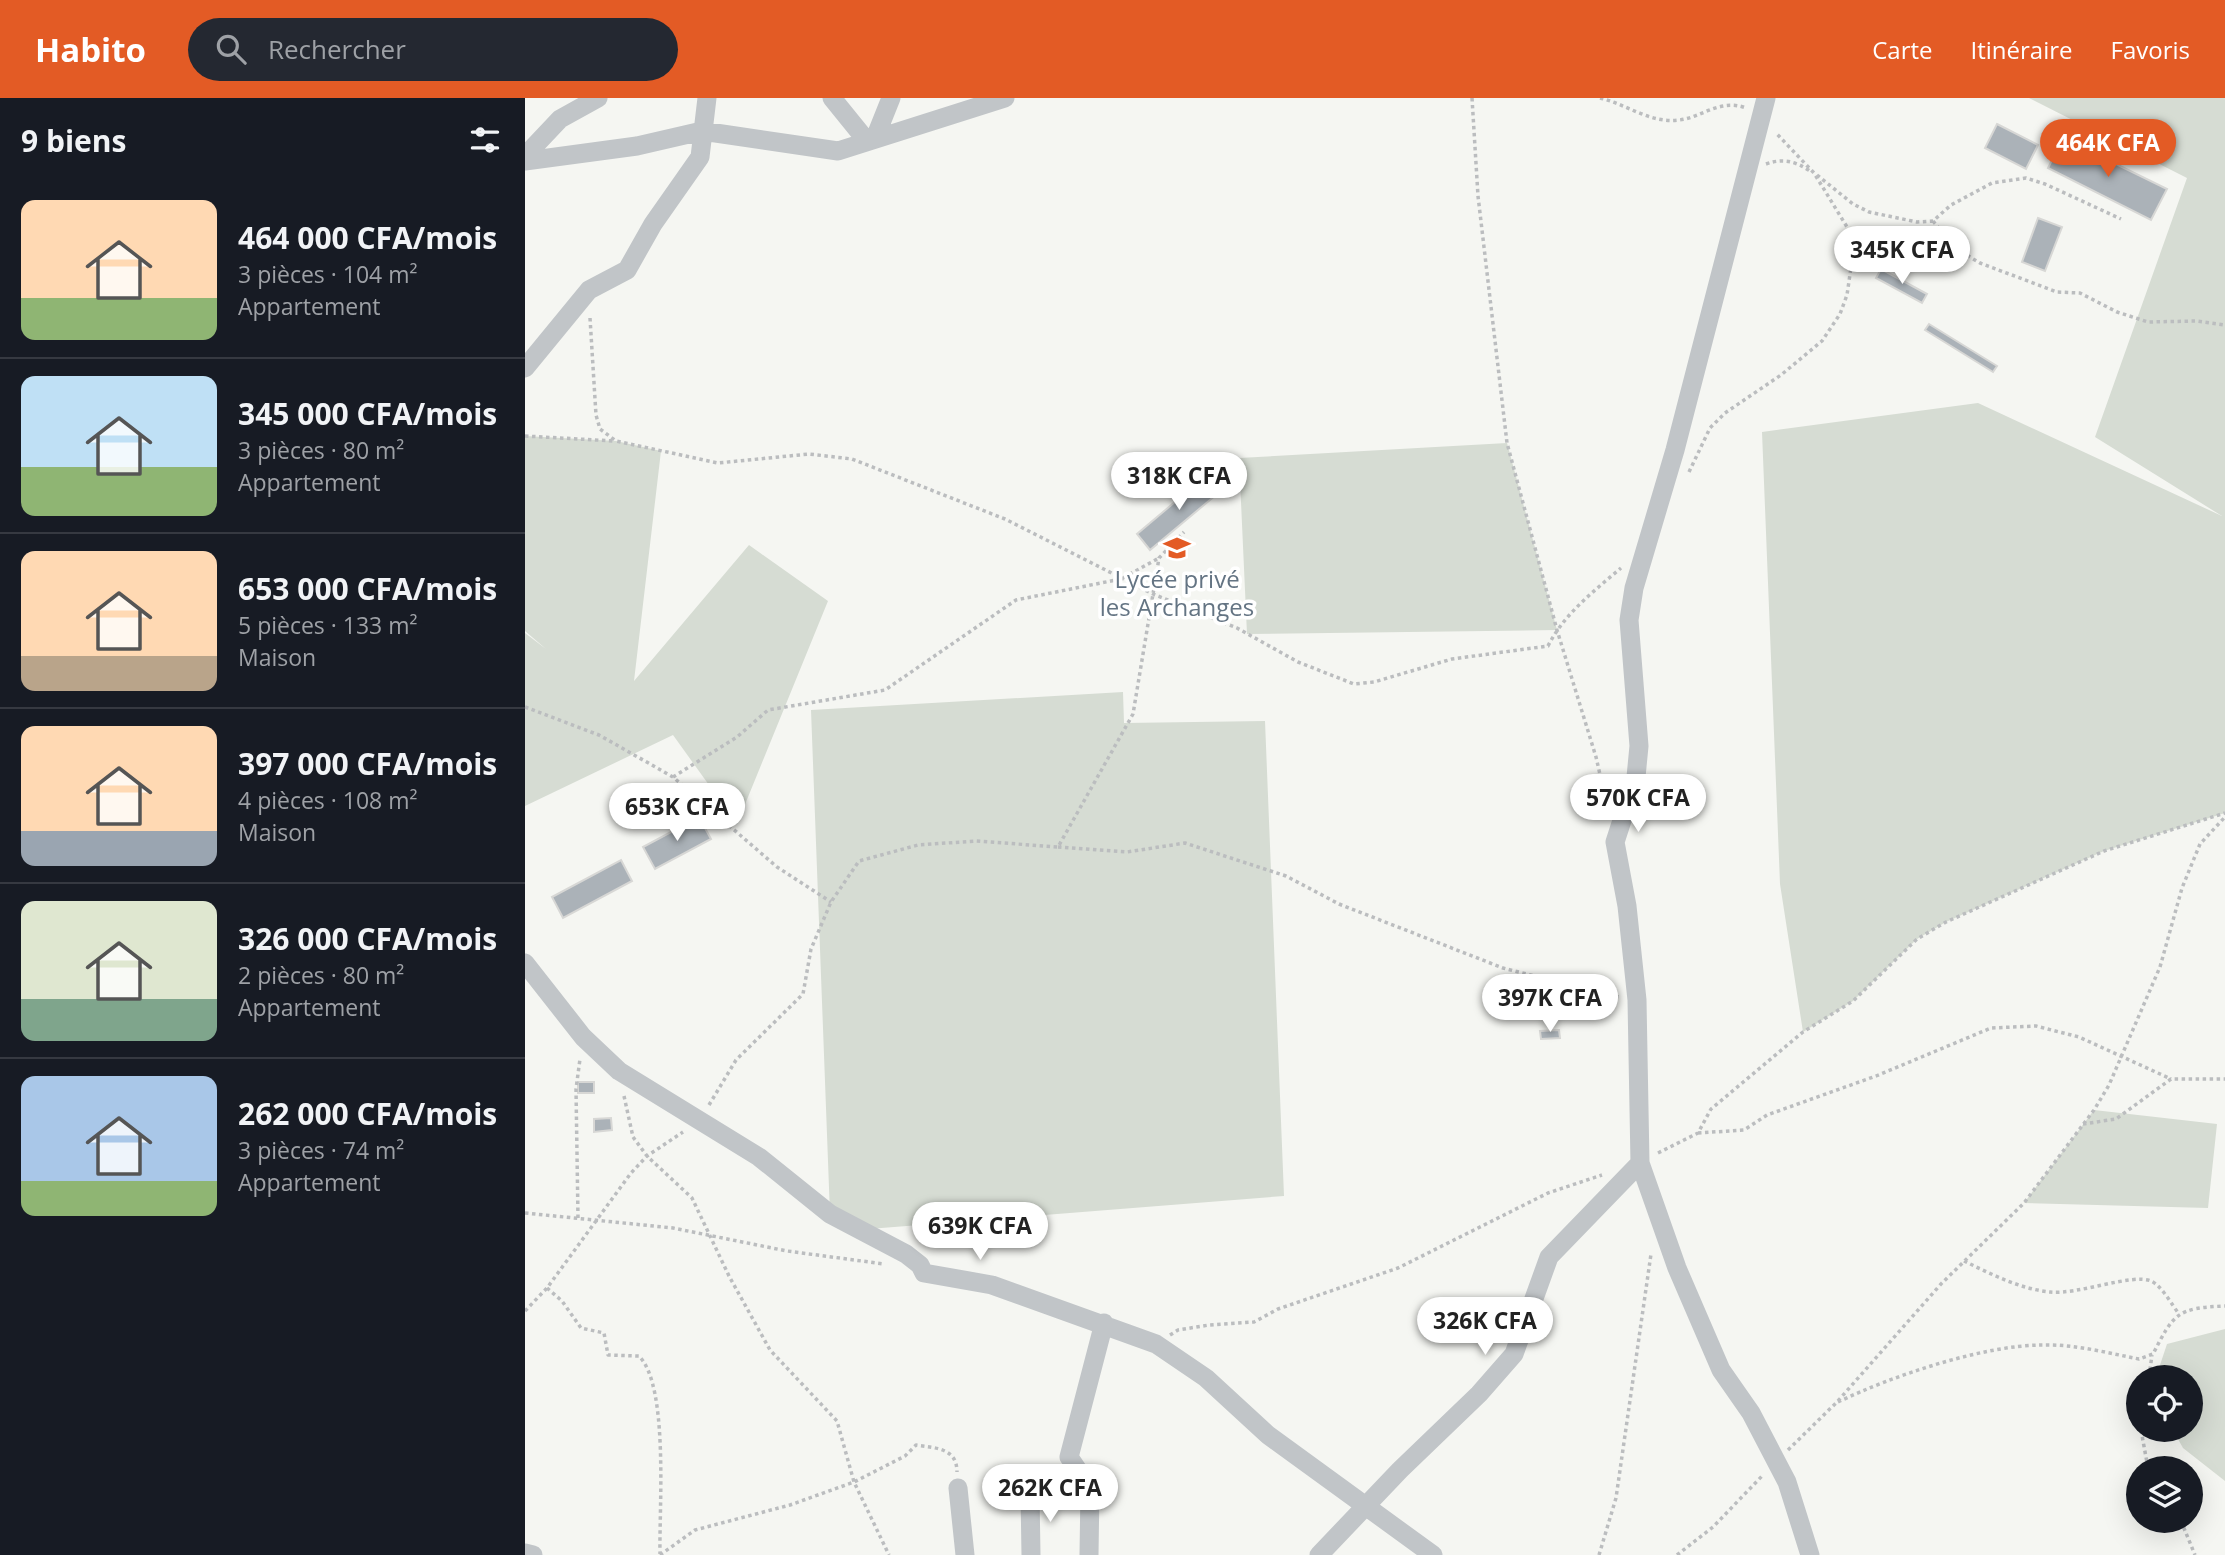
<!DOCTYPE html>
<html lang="fr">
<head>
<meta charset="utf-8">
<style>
  body { margin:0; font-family:"Open Sans",sans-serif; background:#242831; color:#f1f3f6; height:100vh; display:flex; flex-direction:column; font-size:26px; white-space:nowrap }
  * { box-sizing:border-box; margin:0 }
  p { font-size:23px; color:#9ea1a6 }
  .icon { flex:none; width:38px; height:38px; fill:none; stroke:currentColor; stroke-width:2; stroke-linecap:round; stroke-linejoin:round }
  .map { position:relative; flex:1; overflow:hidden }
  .sheet { display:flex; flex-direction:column; background:#171b24; width:525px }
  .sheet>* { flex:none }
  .buttons { position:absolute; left:1601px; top:1267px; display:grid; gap:14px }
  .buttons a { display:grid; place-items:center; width:77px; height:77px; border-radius:50%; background:#171b24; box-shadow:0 7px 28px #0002; font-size:35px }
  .price { position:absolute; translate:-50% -60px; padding:0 16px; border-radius:24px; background:#fff; color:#222; font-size:23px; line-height:46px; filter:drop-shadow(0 2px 4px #0008) }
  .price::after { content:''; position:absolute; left:50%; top:42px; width:21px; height:16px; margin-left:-10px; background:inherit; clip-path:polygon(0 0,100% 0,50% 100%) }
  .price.active { background:#e35b25; color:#fff }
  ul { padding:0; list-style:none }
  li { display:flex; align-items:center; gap:21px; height:175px; padding:0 21px }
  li+li { border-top:2px solid #363941 }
  li span { display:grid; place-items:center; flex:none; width:196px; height:140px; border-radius:14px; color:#555 }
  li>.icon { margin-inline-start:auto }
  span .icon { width:84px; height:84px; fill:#fffc; stroke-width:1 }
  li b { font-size:30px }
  h2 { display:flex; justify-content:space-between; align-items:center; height:84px; padding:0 21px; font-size:30px }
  header { display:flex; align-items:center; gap:42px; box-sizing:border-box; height:98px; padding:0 35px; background:#e35b25; color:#fff }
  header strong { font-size:33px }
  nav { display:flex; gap:38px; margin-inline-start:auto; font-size:24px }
  .search { width:490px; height:63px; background:#242831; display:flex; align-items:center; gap:18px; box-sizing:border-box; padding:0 24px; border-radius:38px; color:#9ea1a6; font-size:26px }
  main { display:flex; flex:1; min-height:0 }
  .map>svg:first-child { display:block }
</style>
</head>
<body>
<header>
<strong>Habito</strong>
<div class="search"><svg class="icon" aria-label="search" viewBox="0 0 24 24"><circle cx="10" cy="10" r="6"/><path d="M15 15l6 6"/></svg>Rechercher</div>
<nav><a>Carte</a><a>Itinéraire</a><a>Favoris</a></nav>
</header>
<main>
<section class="sheet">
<h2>9 biens<svg class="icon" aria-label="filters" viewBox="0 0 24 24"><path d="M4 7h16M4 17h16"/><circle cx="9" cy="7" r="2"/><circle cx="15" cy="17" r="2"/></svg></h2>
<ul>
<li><span style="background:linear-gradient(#ffd9b3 70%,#8fb573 0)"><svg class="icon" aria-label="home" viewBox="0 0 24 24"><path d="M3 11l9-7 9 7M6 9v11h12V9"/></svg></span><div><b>464 000 CFA/mois</b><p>3 pièces · 104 m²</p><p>Appartement</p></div></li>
<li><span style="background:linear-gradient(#bfe0f5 65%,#8fb573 0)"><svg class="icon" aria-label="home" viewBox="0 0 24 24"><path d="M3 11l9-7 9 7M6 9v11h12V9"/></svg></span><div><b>345 000 CFA/mois</b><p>3 pièces · 80 m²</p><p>Appartement</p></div></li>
<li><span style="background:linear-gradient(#ffd9b3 75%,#b9a48a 0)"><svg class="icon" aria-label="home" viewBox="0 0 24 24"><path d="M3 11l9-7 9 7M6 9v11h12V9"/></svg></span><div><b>653 000 CFA/mois</b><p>5 pièces · 133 m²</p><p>Maison</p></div></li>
<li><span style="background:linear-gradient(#ffd9b3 75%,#9aa5b1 0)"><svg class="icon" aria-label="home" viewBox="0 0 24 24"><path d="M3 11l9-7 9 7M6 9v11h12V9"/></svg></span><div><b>397 000 CFA/mois</b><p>4 pièces · 108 m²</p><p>Maison</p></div></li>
<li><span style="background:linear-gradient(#dfe7d0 70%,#7fa58c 0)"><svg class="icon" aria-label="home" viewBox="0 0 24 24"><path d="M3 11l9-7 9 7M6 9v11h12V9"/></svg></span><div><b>326 000 CFA/mois</b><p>2 pièces · 80 m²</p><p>Appartement</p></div></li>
<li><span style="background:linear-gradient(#a9c7e8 75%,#8fb573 0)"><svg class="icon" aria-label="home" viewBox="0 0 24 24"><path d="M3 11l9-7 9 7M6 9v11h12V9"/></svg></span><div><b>262 000 CFA/mois</b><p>3 pièces · 74 m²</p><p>Appartement</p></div></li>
</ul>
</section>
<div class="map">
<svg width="1700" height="1457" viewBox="0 0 1700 1457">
  <rect width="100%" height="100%" fill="#f5f6f2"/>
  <path fill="#d6dcd3" d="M1504,0h196v715l-121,38 -158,71 -29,17 -64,62 -50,31 -23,-148 -18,-452 216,-29 244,113 -127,-79 92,-259z
    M0,338l91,5 45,10 -27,230 115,-136 79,56 -91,223 -64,-89 -148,71v-173l21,16 -21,-18z
    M982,345l50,187 -310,4 -8,-176z
    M598,594l1,31 141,-2 19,475 -428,34 -26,-16 -19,-504z
    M1569,1012l123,14 -9,84 -184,-5z
    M1700,1231v152l-42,-33 -10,-18h18v-53h-35l11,-33z"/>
  <path fill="#abb2b8" stroke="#d7d7d5" stroke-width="2" d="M1472,26l41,21 -12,24 -41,-21z
    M1538,40l104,51 -16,31 -103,-52z
    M1513,120l24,9 -17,44 -23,-9z
    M1356,171l46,25 -5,9 -46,-25z
    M1404,226l68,42 -4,6 -68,-42z
    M683,376l14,16 -72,60 -13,-16z
    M174,719l12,22 -56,30 -12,-22z
    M96,762l11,21 -69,37 -11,-21z
    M1034,932l1,8 -19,1 -1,-8z
    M53,984h16v11h-16z
    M86,1020l1,12 -18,2v-13z"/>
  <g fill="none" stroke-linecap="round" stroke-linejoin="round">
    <path stroke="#bbbdbf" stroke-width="3.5" stroke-dasharray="3.5 3.5" stroke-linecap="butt" d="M947,0l6,98 29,247 50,187 39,127 11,48
      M1075,0c26,6 51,26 79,22 22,-2 41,-22 67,-12
      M1241,66c17,-6 29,-3 44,7
      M1292,77l36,29 16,8 48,10 16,-1 18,-16 41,-22 34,-5 19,6 76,35
      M1408,123l22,27 25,15 77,29 23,1 37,19 31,10 48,-1 29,4
      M65,220l6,97 4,14 16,12 102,22 91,-9 43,5 153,60 148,75 84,34 61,34 56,22 20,-2 78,-23 96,-13c16,-32 46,-55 73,-78
      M0,338l89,5
      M1164,374l21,-44 15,-15 56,-38 41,-34 18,-27 7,-19 8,-55 -41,-67 -38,-40
      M0,609l74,28 74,42 104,90 54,35
      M148,679l64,-40 31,-27 117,-20 131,-90 105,-21 38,-21
      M533,749l69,5 58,-9 101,33 53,28 164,64 39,10 34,2 20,14 24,3
      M99,998l9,41 14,19 45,42 37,78 41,74 67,71 17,61 35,73
      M184,1007l27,-45 67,-66 8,-45 20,-47 28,-41 59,-16 58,-4 82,6 75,-133 26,-156 25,-26
      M1558,1026l33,-5 55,-40h54
      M1173,1035l46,-3 23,-15 109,-39 115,-48 45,-2 43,11 92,42
      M1133,1055l40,-20 13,-24 92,-77 50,-31 64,-62 29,-17 158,-71 121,-38
      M0,1115l148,15 114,23 97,13
      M53,1120l-2,-129 4,-30
      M1439,1163c27,13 56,28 86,31 28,3 82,-19 101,-11 11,5 21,24 28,33
      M22,1190l15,13 19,27 23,5 4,22 31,1c30,30 20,153 21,198
      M0,1213l22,-23 84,-115 16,-17 36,-24
      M645,1237l8,-5 31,-5 45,-3 24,-13 120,-41 150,-75 54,-18
      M1624,1279l3,-22
      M1313,1304c54,-26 145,-57 205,-57 31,-1 65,8 96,14l14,-5c21,-41 24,-46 72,-48
      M1616,1332l7,38
      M1263,1352l49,-48 104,-118 83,-81 70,-93 15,-25 51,-118 22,-79 18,-44 25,-27
      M1656,1423l14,34
      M135,1457l35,-25 95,-25 64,-23 51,-26 11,-11c20,3 41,3 41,27
      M1074,1457l17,-57 35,-244
      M1152,1457l36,-28 50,-52"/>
    <path stroke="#c1c5c8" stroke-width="19" d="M307,0l34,42
      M1241,0l-91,352 -41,138 -5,32 10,126 -3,31 -21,65 12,64 10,94 3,163 37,105 44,102 30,43 36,69 23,73
      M350,40l16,-40
      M0,58l35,-37 38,-21
      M0,63l112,-15 65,-15 136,20 167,-53
      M0,270l64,-78 38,-20 26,-46 47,-67 7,-59
      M0,865l58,74 36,34 140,86 71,57 76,40 14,11 4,8 68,12 164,59 50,34 62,57 165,120
      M433,1390l7,67
      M505,1396l1,61
      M0,1455l8,2
      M564,1457l1,-67 -21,-31 35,-134
      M794,1457l81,-85 79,-76 35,-40 35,-97 91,-94"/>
  </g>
  <defs>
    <symbol id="school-bare" viewBox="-9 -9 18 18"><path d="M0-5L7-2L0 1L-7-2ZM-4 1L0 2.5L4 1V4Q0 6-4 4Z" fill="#e35b25" stroke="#fff" stroke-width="2.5" paint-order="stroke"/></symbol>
  </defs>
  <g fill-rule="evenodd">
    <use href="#school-bare" x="633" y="431" width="38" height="38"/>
  </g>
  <g text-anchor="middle" stroke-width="7" stroke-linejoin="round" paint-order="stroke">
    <g font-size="24" fill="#647483" stroke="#fff">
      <text x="652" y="490">Lycée privé<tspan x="652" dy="28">les Archanges</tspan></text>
    </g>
  </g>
</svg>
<div class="buttons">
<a><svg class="icon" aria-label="locate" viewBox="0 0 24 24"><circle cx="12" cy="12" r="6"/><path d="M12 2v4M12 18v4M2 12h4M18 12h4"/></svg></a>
<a><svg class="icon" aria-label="layers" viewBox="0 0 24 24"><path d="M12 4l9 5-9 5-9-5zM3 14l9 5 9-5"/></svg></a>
</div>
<b class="price active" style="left:1583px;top:81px">464K CFA</b>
<b class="price" style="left:1377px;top:188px">345K CFA</b>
<b class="price" style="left:654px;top:414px">318K CFA</b>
<b class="price" style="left:1113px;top:736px">570K CFA</b>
<b class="price" style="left:152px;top:745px">653K CFA</b>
<b class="price" style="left:1025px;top:936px">397K CFA</b>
<b class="price" style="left:455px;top:1164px">639K CFA</b>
<b class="price" style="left:960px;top:1259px">326K CFA</b>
<b class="price" style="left:525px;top:1426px">262K CFA</b>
</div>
</main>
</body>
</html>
